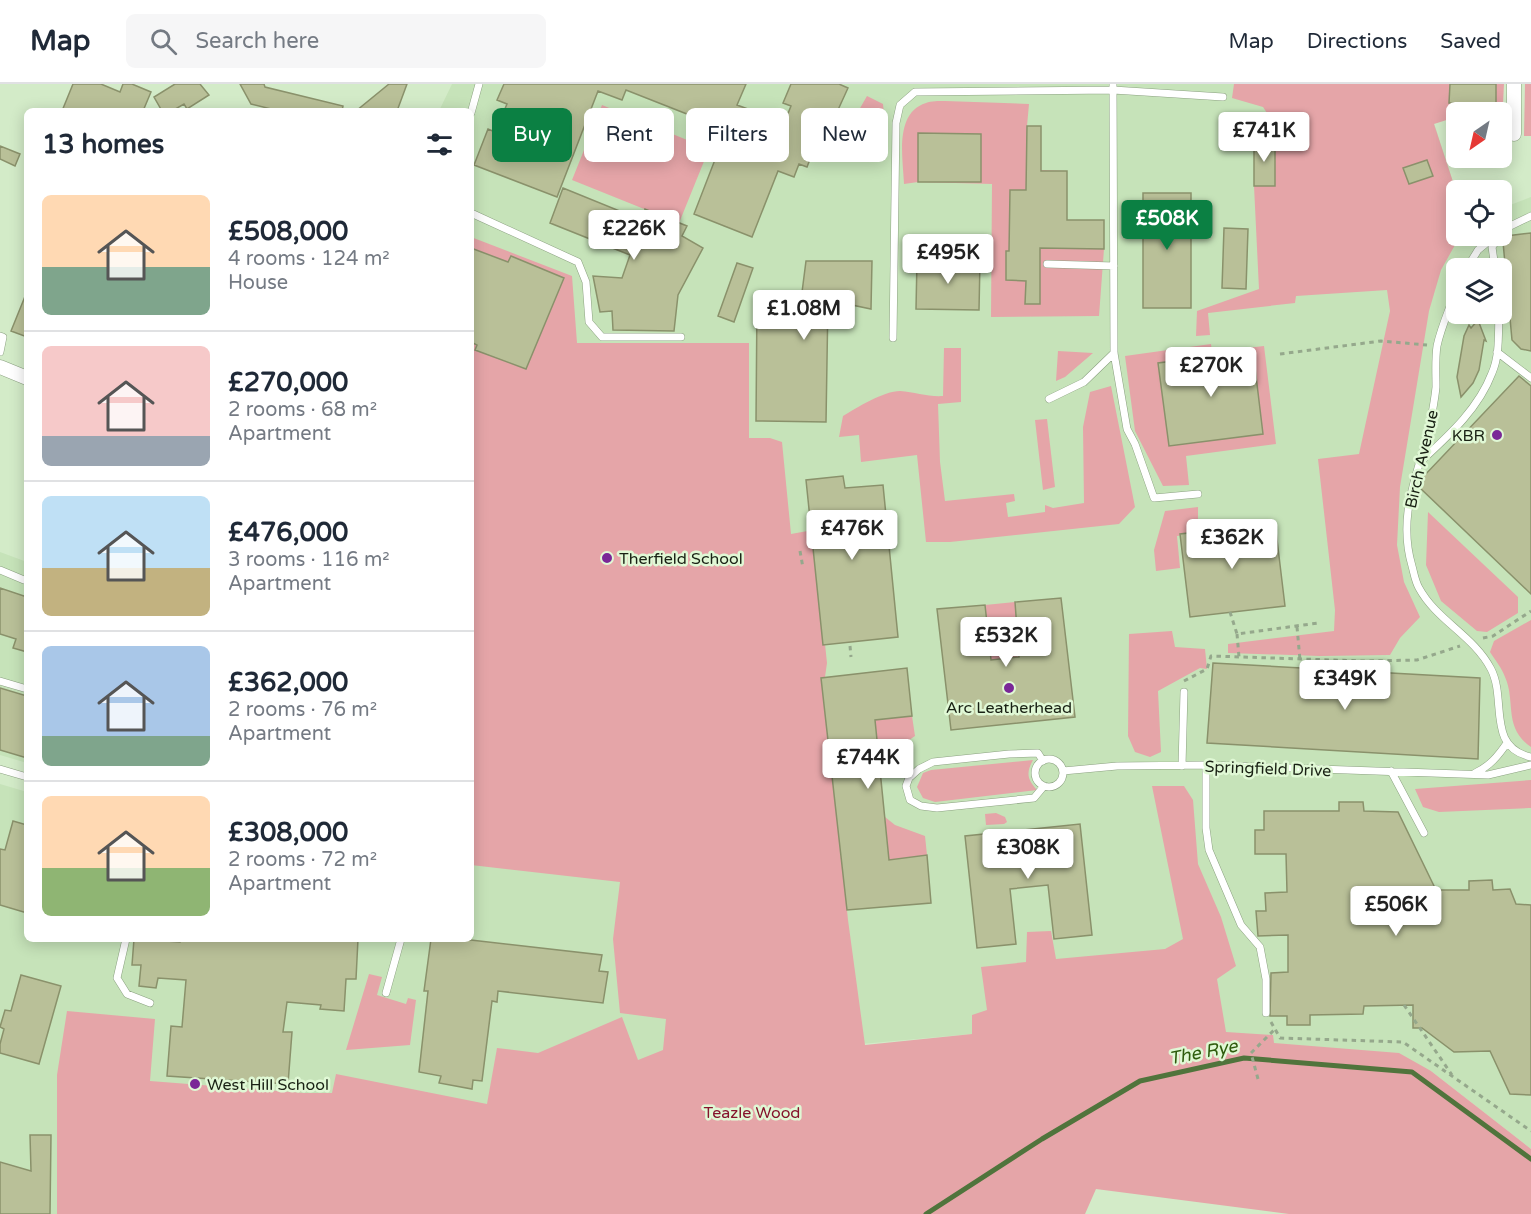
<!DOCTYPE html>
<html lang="en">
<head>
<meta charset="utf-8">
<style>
  body { margin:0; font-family:"Varela Round",sans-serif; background:#f6f6f7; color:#1f2937; height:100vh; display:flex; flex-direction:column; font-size:22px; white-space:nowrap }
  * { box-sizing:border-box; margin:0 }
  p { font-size:20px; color:#747a83 }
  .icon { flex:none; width:33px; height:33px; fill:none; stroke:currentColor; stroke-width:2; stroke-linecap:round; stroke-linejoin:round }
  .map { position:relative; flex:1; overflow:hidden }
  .side { position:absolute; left:24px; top:24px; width:450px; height:834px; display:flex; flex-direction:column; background:#fff; border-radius:9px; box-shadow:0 3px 15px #0003 }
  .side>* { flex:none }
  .top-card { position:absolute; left:492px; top:24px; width:570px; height:54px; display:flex; gap:12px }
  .needle { width:39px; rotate:214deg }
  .controls { position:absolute; left:1446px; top:18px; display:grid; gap:12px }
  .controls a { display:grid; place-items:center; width:66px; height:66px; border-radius:9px; background:#fff; box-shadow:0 3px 15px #0003; font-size:30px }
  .price { position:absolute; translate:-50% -51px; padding:0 14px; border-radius:6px; background:#fff; color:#222; font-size:20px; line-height:39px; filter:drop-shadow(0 2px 3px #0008) }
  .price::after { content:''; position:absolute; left:50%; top:36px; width:18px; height:14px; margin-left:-9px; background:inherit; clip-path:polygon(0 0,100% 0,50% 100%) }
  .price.current { background:#0b8043; color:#fff }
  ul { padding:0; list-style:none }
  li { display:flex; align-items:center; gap:18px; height:150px; padding:0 18px }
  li+li { border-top:2px solid #e0e1e3 }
  li span { display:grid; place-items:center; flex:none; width:168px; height:120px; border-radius:9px; color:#555 }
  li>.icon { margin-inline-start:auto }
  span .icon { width:72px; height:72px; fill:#fffc; stroke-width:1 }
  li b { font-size:26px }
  h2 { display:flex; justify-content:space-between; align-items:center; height:72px; padding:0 18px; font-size:26px }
  .pill { padding:0 21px; border-radius:9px; background:#fff; box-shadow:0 3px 15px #0003; font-size:21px; line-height:54px }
  .pill.current { background:#0b8043; color:#fff }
  header { display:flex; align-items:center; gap:36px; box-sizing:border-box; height:84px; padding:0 30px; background:#fff; border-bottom:2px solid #e0e1e3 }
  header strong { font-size:28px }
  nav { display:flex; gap:33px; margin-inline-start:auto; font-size:21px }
  .search { width:420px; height:54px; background:#f6f6f7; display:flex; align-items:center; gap:15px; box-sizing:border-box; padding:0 21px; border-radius:9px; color:#747a83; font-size:22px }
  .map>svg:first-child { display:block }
</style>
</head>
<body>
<header>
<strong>Map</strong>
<div class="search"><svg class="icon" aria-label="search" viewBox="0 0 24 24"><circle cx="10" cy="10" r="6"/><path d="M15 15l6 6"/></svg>Search here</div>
<nav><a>Map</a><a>Directions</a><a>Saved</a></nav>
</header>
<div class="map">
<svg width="1531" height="1130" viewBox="0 0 1531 1130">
  <rect width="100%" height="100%" fill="#d3ebc8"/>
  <path fill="#c6e3b9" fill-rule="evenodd" d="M452,0h982v39l22,68v45h46v-28l29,-11v952l-100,-78 -459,-37 -310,28 -372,152h-290v-430l27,8v147h444v-828h-32zM1456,184h46v46h-46z
    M0,468l27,10v201l-27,-8z"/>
  <path fill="#e5a5a8" d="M1234,0h270l-1,20 -29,-1v9h-18v5l-22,7 22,67v45h4l-19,34 -12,41 -29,176 -3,58 7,37 16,35 -20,21 -10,17 -70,1 -92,-3v-9l106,-13 1,-21 -17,-151 41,-5 31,-143 -3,-21 -91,6 -1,7 -87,10 2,22 -14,1 1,-25 62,-22 -5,-103 21,-1v-60l-12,-18 -31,-9z
    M1525,0h6v52h-7z
    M867,12l16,8 1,10 -6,15 1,24 -43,-3z
    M945,17l84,3 -2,22h14v44l26,1v77l37,1 -5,67 -108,1 1,-133 -74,-2 -14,2c-1,-26 -10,-71 22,-81 5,-2 13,-2 19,-2z
    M602,21l107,44 -30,74 -107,-43z
    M471,153l101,39 5,67h172v95h21l12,4 9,92 22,-4 14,133 -3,21 24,236 17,125 107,-11v-19l15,-5 -6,-43 45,-5 1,-30 24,-1 5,28 109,-10 18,-10 -31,-153h32l9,14 5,64 23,53 15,49 -19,13 9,53 47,3 1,8 125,10 32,18 100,78v65h-242l-193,-25 -11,25h-1028v-139l10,-64 88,8 -5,62 154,12h28l4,-19 151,30 10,-56 41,5 84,-36 16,43 25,-10 3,-31 -46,-6 -7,-74 7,-57 -149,-17z
    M1211,260l1,8 52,-6 12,98 -90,12 3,29 -26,1 -28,-55 -10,-75z
    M944,264h17v54l-23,2 2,58 5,39 69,-7 1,7 -9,2 2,14 37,-5v-7l8,3 31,-5 -1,-76 7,-35 21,-6 24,121 -16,17 -169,18h-24l-9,-87 -56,7 -2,-27 -20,2 4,-21c13,-8 41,-25 57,-25 15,1 28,6 43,5z
    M1058,267l35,2 -28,24 -9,4z
    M1047,335l8,68 -12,3 -8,-70z
    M1198,423v26l-21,3 3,32 -24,3 -2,-21 11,-39z
    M1428,428l90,85v16l-31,19 -10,-1 -36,-30 -15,-36z
    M1015,518l4,55 -28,3 -6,-55z
    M1531,536v127c-28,-19 -15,-46 -26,-70 -3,-9 -10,-17 -15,-25l4,-11z
    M1172,547l3,16 30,2 2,20 -7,-1 -42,23 3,61 -11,5 -15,-5 -7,-16 1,-102z
    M912,632l3,20 -25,17 -10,19 -5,-52z
    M1033,676c-7,13 -6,19 4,30l-102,12 -12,-4 -6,-11 6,-14 8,-3z
    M1531,696v28h-2l-90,4 -16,-5 -8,-18z
    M996,729l9,4 2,5 -3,2 -18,1 -1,-11z
    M885,733l10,8 30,11 2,19 -38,5z
    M369,890l13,3 -5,18 29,9 2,-6 8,2 -6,45 -64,5z"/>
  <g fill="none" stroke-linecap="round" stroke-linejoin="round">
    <path stroke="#50743c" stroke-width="5" d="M926,1130l116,-75 98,-58 104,-23 168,14 119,87"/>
  </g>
  <path fill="#b9c098" stroke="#8a916b" stroke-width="1.5" fill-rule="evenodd" d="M73,0h28l19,8 3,-8h9l19,8 -8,19h-81z
    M175,0h25l9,11 -22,14 -3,-5 -12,7h-10l-8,-14z
    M240,0h24l1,3 78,19 -1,5h-63l-28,-7z
    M389,0h18l-10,27h-41z
    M504,0h242l-9,21 19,7 -4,10 28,11 11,-27 -8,-3 8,-19h48l9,4 -16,35 -13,-6 -13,34 6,3 -5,13 -8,-3 -5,13 -16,-6 -26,66 -58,-23 29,-75 -30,-12 4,-9 -71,-28 -4,10 -24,-9 -41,106 -83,-32 14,-36 7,3 12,-28 -10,-4zM526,27l28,11 -11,28 -28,-11z
    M1450,0h46v19h-47z
    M1027,42h14v45h26v49h37v29l-64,-1v56h-15l1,-23 -20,-1v-29h3l1,-61h16z
    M918,49l63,1v48h-63z
    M1254,56h21v46h-21z
    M0,62l20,8 -5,12 -15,-7z
    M1427,76l6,16 -24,8 -6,-16z
    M563,104l81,33 1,-12 42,17 -5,10 21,12 -25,47 -4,36 -61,-1 -1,-19 -12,1 -7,-36 29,2 8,-23 -80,-32z
    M1143,109h48v115h-48z
    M1224,144l24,1 -2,60 -24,-1z
    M1531,149v118l-10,-2 -9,-9 -9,-98 3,-6z
    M471,164l37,14 3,-6 53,22 -38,91 -51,-19 2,-5 -6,-3z
    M917,176l63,1 -1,49 -63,-1z
    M806,177h66l-1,48 -43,-9 -2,122 -70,-1 1,-121h44z
    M737,179l16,5 -19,54 -16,-6z
    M26,210h1v43l-16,-6z
    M1478,236l8,21 -2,-1 -5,30 -6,13 -12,14 -4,-20 7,-41 5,-11 2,3z
    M1253,267l10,83 -94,12 -11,-83z
    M1519,292l12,10v208l-112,-107 2,-8z
    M843,392l2,12 38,-3 15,152 -75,8 -17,-165z
    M1275,439l10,83 -95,11 -10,-83z
    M0,504l27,9v55l-14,-4 3,-9 -16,-5z
    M1061,514l14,119 -124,13 -14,-121 48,-4 6,55 28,-3 -4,-55z
    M1213,579l267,15 -2,81 -271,-16z
    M907,584l5,48 -37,4 14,140 38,-5 4,48 -84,7 -26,-232z
    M0,604l27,8v62l-27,-8z
    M1339,718h24l1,9 34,1 38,78h33v-9l23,-1 1,10 17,-1 6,15 15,1v190l-21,-1 -20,-43 -36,1 -32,-24h-9v-23l-49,1 -1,8 -53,1v10h-23v-9h-17l1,-43 17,-1v-37l-30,1 -2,-25h10l-1,-18 22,-1 -1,-38h-31v-24h9v-19h75z
    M13,737l14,4v88l-27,-8v-56l5,1z
    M1080,740l12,111 -38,4 -6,-54 -38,4 6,55 -39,4 -12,-112z
    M134,855l46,3v-3h178l-2,40h-10l-2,32 -24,-2 1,-4 -34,-3 -4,30h9l-4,52 -121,-8 4,-50 11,1 4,-47 -28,-2 -2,10 -17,-2 2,-21h-9z
    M431,855h31l140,16 -3,16 9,1 -5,31 -105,-12 -1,11 -5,-1 -10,80 -9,-1 -1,9 -33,-6 2,-7 -22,-4 9,-81h-4z
    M21,891l40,11 -22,78 -39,-11v-9l4,-15 -4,-2 5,-17 6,1z
    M30,1051h21l-1,79h-50v-52l31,9z"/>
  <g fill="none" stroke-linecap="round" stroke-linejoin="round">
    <defs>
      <path id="lane" d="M1113,0l1,269 13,76 8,15 19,54 44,-4
        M1477,26h37
        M471,29l8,-29
        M471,129l107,49 8,20 3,40 13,15h79
        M1502,146l29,-14
        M1047,180l67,2
        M1467,184l11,-18 17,-14
        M1495,184l-3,-21 8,-11
        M1456,206c-6,18 -15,37 -19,56 -2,13 -1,28 -1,41 -1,11 -3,21 -5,32 -10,51 -35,92 -19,147 2,7 3,15 7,22 18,33 54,47 72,81 16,31 -5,78 40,88
        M0,252l3,1 -3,15
        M893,254l3,-215 4,-18 15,-13 198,-2 110,7
        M1497,268l34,26
        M1049,315l35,-17 30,-29
        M1419,379c28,-26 59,-53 73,-90 8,-18 6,-40 7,-59
        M0,486l24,10
        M0,597l27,8
        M1035 689a14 14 0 1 1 28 0a14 14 0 1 1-28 0Z
        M1043,677l-5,-8 -29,1 -76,8 -14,7 -10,9 -3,8 4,14 11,6 16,2 97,-10 10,-12
        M1206,681v63l3,22 32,75 19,22 6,32v34
        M1182,682l2,-74
        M0,685l27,8
        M1063,687l54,-5 89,-1 282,10 43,-10
        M1391,687l33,62
        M1475,689c15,-7 23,-17 32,-30
        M126,855l-9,39 10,16 23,9
        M386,909l15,-54"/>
      <path id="street" d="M1514,0v50
        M0,283l27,11"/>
    </defs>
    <use href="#lane" stroke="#8ba180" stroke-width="8"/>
    <use href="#street" stroke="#8ba180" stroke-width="15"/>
    <path stroke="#95a88c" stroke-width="3" stroke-dasharray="4.5 4.5" stroke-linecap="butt" d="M1280,270l101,-13 46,4
      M800,467l3,17
      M1230,528l7,22 81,-11
      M1297,543l3,33
      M1237,550l2,23
      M1483,554l10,-2 38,-25
      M850,562l1,11
      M1184,597l23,-12 4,-13 152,5 54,-1 43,-14
      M1404,921l48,70
      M1271,938l9,16 123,4 128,89
      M1258,995l-7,-26 24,-24"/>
    <use href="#lane" stroke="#fff" stroke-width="7"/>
    <use href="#street" stroke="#fff" stroke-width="14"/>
  </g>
  <g fill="#7a2797" stroke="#e0f8d5" stroke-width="2">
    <circle cx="1497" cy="351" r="6"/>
    <circle cx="607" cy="474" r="6"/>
    <circle cx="1009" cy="604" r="6"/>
    <circle cx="195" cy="1000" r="6"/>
  </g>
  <g text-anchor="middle" stroke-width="5" stroke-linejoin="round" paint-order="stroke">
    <g font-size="16" fill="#192114" stroke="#e0f8d5" text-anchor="start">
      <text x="1485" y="357" text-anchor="end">KBR</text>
      <text x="619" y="480">Therfield School</text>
      <text x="1009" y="629" text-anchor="middle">Arc Leatherhead</text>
      <text x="207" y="1006">West Hill School</text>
    </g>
    <g font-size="16" fill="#192114" stroke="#e0f8d5">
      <text transform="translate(1421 375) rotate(-77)" y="6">Birch Avenue</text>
      <text transform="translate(1268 684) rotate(2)" y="6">Springfield Drive</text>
    </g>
    <g font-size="16" fill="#85132c" stroke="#e0f8d5">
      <text x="752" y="1034">Teazle Wood</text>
    </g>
    <g font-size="18" font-style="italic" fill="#2e5c0d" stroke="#e0f8d5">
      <text transform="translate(1203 968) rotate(-11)" y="6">The Rye</text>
    </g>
  </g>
</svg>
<div class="controls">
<a><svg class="needle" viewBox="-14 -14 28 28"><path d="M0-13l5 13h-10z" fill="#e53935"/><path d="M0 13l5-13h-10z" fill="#747a83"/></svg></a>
<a><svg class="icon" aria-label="locate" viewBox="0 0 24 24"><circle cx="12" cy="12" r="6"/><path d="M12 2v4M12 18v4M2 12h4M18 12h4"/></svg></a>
<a><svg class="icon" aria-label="layers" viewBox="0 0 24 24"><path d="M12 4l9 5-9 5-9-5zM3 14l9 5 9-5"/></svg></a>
</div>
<b class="price" style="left:1264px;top:79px">£741K</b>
<b class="price current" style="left:1167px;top:167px">£508K</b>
<b class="price" style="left:634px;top:177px">£226K</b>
<b class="price" style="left:948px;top:201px">£495K</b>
<b class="price" style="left:804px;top:257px">£1.08M</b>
<b class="price" style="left:1211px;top:314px">£270K</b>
<b class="price" style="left:852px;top:477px">£476K</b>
<b class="price" style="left:1232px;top:486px">£362K</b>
<b class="price" style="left:1006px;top:584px">£532K</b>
<b class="price" style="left:1345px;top:627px">£349K</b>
<b class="price" style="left:868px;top:706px">£744K</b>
<b class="price" style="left:1028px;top:796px">£308K</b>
<b class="price" style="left:1396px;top:853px">£506K</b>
<div class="top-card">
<a class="pill current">Buy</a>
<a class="pill">Rent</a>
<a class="pill">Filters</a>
<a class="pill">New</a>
</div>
<section class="side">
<h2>13 homes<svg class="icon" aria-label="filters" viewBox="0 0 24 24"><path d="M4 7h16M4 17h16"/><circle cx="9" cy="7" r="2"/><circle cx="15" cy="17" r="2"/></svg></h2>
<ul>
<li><span style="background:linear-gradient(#ffd9b3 60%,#7fa58c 0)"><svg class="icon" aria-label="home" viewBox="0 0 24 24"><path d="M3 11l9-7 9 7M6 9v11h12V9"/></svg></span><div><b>£508,000</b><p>4 rooms · 124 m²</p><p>House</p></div></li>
<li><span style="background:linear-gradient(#f6c9c9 75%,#9aa5b1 0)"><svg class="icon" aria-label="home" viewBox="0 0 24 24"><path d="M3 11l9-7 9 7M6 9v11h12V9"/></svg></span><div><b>£270,000</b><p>2 rooms · 68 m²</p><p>Apartment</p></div></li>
<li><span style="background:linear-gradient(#bfe0f5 60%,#c2b280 0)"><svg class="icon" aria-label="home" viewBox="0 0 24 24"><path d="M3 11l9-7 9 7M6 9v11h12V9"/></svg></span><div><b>£476,000</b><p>3 rooms · 116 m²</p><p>Apartment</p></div></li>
<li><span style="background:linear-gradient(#a9c7e8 75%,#7fa58c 0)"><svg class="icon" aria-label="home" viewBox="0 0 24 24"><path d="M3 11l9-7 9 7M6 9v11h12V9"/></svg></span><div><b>£362,000</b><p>2 rooms · 76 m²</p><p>Apartment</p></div></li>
<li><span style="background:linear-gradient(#ffd9b3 60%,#8fb573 0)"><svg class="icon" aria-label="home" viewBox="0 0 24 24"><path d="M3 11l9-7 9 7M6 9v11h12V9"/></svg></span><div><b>£308,000</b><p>2 rooms · 72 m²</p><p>Apartment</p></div></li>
</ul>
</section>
</div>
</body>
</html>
